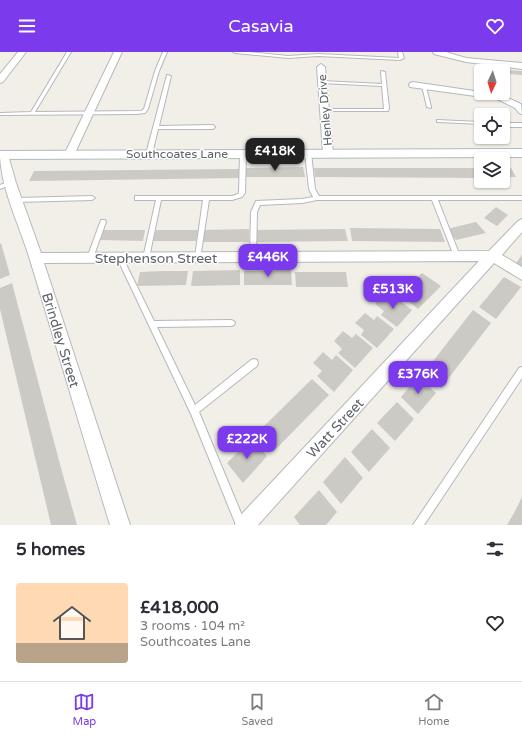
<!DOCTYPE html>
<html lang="en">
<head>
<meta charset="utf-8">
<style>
  body { margin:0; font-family:"Varela Round",sans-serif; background:#f7f7f7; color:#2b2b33; height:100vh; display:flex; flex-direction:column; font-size:15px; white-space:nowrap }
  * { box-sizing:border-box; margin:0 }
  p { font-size:13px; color:#7c7c81 }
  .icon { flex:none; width:22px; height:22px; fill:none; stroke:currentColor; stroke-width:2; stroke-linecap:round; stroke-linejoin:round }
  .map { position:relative; height:473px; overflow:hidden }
  .details { display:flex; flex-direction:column; background:#fff; flex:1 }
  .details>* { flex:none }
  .needle { width:26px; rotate:184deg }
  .fabs { position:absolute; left:474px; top:12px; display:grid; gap:8px }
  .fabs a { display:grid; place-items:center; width:36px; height:36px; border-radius:4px; background:#fff; box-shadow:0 1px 3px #0004; font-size:20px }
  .price { position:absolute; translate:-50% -34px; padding:0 9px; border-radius:8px; background:#7c3aed; color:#fff; font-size:13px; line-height:26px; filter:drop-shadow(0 1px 2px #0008) }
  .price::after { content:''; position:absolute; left:50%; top:24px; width:12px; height:9px; margin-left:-6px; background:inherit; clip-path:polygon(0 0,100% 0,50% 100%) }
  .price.selected { background:#222; color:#fff }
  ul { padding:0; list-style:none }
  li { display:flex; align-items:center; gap:12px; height:100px; padding:0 16px }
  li+li { border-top:1px solid #e1e1e2 }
  li span { display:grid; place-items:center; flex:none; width:112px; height:80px; border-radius:4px; color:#555 }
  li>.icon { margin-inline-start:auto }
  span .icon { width:48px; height:48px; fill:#fffc; stroke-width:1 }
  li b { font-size:17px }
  h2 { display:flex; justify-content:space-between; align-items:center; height:48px; padding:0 16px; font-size:17px }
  header { display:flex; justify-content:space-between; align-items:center; height:52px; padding:0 16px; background:#7c3aed; color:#fff; font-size:18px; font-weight:600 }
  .tab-bar { display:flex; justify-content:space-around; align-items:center; height:56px; border-top:1px solid #e1e1e2; background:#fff; font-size:11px; color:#7c7c81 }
  .tab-bar a { display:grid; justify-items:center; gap:2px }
  .tab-bar .selected { color:#7c3aed }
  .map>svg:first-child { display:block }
</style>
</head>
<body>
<header><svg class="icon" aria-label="menu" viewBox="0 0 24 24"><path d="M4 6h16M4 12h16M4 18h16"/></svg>Casavia<svg class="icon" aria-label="heart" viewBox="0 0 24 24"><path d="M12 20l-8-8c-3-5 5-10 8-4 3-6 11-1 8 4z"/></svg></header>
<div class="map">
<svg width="522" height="473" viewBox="0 0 522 473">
  <rect width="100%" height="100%" fill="#f1efe8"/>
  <path fill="#cccac5" d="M507,18l15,1v4l-13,-1z
    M303,115l2,10h-61l1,-9z
    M314,116h167v10l-166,-1z
    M503,116h8l5,9h-13z
    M239,117v9l-210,3 5,-10z
    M496,155l12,8 -11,11 -13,-8z
    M476,170l10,11 -30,7 -9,-11z
    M350,176l90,1 5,13 -93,-1z
    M249,177v13h-47l2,-12z
    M345,177l3,12 -92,1v-12z
    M103,178h42l-2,11 -43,-1z
    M156,178h42l-2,11h-43z
    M1,191l9,32 -10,4v-35z
    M522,203v18l-9,-6z
    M240,218v15l-49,1 2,-15z
    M291,218l1,15h-48v-14z
    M164,219h24l-2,14 -49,1 3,-14z
    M295,220h51l2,15h-52z
    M422,221l19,13 -23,23 -18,-15z
    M504,225l17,10 -25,32 -17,-12z
    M12,231l49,185 16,57h-26l-51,-216v-21z
    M384,243l9,6 3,-3 16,12 -15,17 -16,-12 3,-4 -9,-7z
    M473,258l18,13 -50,65 -18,-14z
    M365,261l9,7 3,-4 17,13 -17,19 -16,-13 3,-5 -9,-7z
    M343,279l9,7 4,-4 17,14 -18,20 -17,-15 4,-4 -8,-8z
    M323,300l9,8 4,-5 17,15 -19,22 -17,-16 5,-5 -9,-8z
    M418,325l18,16 -18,21 -17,-17z
    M312,327l17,16 -56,57 -16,-19z
    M397,350l17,17 -19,22 -18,-18z
    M372,377l18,19 -21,24 -18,-20z
    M252,386l15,18 -24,27 -16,-20z
    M345,405l18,21 -22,26 -18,-22z
    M319,438l18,22 -11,13h-26l-6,-8z
    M522,445v28h-15l7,-12z"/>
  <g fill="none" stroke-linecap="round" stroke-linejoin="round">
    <defs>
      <path id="service" d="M67,0h4l-36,60 106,-1 3,-2 11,-38 8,-19h4l-8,19 -11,38 -3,4 -8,1 -137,1v-2l31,-1z
        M233,0h15l40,4 30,-2 81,4 -1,-6h4l2,6 -4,2 -82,-4 -30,2 -53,-5z
        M381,19l4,1 4,36 -1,3h-63l-2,-1 2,-1h59l-2,-23 -60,-3 -2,-1 2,-1 60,3z
        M167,23l4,1 -12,50 54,-1 2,2 -2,2h-55l-6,25 -3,2 -3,-2z
        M422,34l4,1 5,20v1l-4,-1z
        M437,68l44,2v2l-42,-2h-2z
        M503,71h19v4h-19z
        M308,99l3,2 4,36 4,7h203v4h-84l22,56 -3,3 -3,-3 -22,-56h-115l-15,3 -42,2 -3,7 -1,45 -3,3 -2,-1 -1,-2 1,-45 5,-11 46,-2 11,-2 -4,-8 -4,-36z
        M243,100l3,2 -1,39 -3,4 -10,3h-23l-9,59h-4l-1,-2 8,-57h-42l-12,58 -1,2h-4l-1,-2 13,-58h-21v-4h97l6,-2 1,-1 1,-39z
        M10,129l2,1v2l-12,5v-4z
        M92,144l3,2 -3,2 -76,2 -3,-2 3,-2z
        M101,168h4l1,2 -13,36 -3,3 -3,-3z
        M120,203l2,1 32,65 77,-1 3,1 1,2 -1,2 -3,1 -74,1 38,78 56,-45 3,-1 3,1 1,3 -1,3 -58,46 47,113h-10l-45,-111 -74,-156z
        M522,315v11l-98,147h-11l106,-157z"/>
      <path id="minor" d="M18,0h8l-23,30 -3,1v-9z
        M114,0h8l-48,103 -1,2h-8l-1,-2z
        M433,0h13l20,6 56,5v6l-56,-7 -32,-8z
        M321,12l4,3 8,86 -5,3 -5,-3 -6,-86z
        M413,30l68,10v1l18,1 22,10 1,10 -3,-1 -4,-5 -18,-9 -87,-12 -1,-2 1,-2z
        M0,100l7,1 1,2 8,28 25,70 448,-2 29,-30 4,-2v13l-20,23 20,12v13l-28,-17 -236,262h-23l3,-7 241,-257 -435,2 86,262h-20c-27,-88 -53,-177 -80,-265 -10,-34 -30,-72 -30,-108z"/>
      <path id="tertiary" d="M522,97v8l-522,2v-8z"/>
    </defs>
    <use href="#service" stroke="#b5b8bc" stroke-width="2"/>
    <use href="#minor" stroke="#b5b8bc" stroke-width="2"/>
    <use href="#tertiary" stroke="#b5b8bc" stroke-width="2"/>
    <use href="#service" fill="#fff" fill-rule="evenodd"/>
    <use href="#minor" fill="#fff" fill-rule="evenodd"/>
    <use href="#tertiary" fill="#fff" fill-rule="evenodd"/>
  </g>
  <g text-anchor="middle" stroke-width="3" stroke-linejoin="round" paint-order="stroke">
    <g font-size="12" fill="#5f6368" stroke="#fff">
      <text transform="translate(325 58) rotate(-95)" y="4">Henley Drive</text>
      <text x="177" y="106">Southcoates Lane</text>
    </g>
    <g font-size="14" fill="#5f6368" stroke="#fff">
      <text x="156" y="211">Stephenson Street</text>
      <text transform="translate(61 288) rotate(73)" y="5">Brindley Street</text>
      <text transform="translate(335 376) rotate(-47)" y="5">Watt Street</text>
    </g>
  </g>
</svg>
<div class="fabs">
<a><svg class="needle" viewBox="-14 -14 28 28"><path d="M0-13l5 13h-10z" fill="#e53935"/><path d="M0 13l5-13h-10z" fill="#7c7c81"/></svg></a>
<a><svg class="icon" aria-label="locate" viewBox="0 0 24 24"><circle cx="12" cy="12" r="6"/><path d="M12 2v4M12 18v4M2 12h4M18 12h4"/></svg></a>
<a><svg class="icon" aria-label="layers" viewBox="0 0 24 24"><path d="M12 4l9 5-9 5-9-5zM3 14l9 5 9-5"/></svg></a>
</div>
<b class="price selected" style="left:275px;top:120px">£418K</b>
<b class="price" style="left:268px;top:226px">£446K</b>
<b class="price" style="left:393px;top:258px">£513K</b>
<b class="price" style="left:418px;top:343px">£376K</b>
<b class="price" style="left:247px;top:408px">£222K</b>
</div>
<section class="details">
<h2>5 homes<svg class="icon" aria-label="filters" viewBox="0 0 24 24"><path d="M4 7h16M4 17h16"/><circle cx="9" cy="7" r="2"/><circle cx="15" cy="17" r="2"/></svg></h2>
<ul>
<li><span style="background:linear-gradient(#ffd9b3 75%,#b9a48a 0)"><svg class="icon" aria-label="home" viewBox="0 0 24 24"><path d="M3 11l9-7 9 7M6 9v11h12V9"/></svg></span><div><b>£418,000</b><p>3 rooms · 104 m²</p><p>Southcoates Lane</p></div><svg class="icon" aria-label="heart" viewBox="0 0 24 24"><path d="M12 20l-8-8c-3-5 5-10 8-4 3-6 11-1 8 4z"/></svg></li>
</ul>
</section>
<nav class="tab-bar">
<a class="selected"><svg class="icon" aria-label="map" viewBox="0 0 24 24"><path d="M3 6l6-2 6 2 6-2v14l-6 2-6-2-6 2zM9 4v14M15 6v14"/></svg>Map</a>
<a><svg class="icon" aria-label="saved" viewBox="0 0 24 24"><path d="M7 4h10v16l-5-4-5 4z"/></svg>Saved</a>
<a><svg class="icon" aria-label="home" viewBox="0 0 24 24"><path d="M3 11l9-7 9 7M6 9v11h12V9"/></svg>Home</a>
</nav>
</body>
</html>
